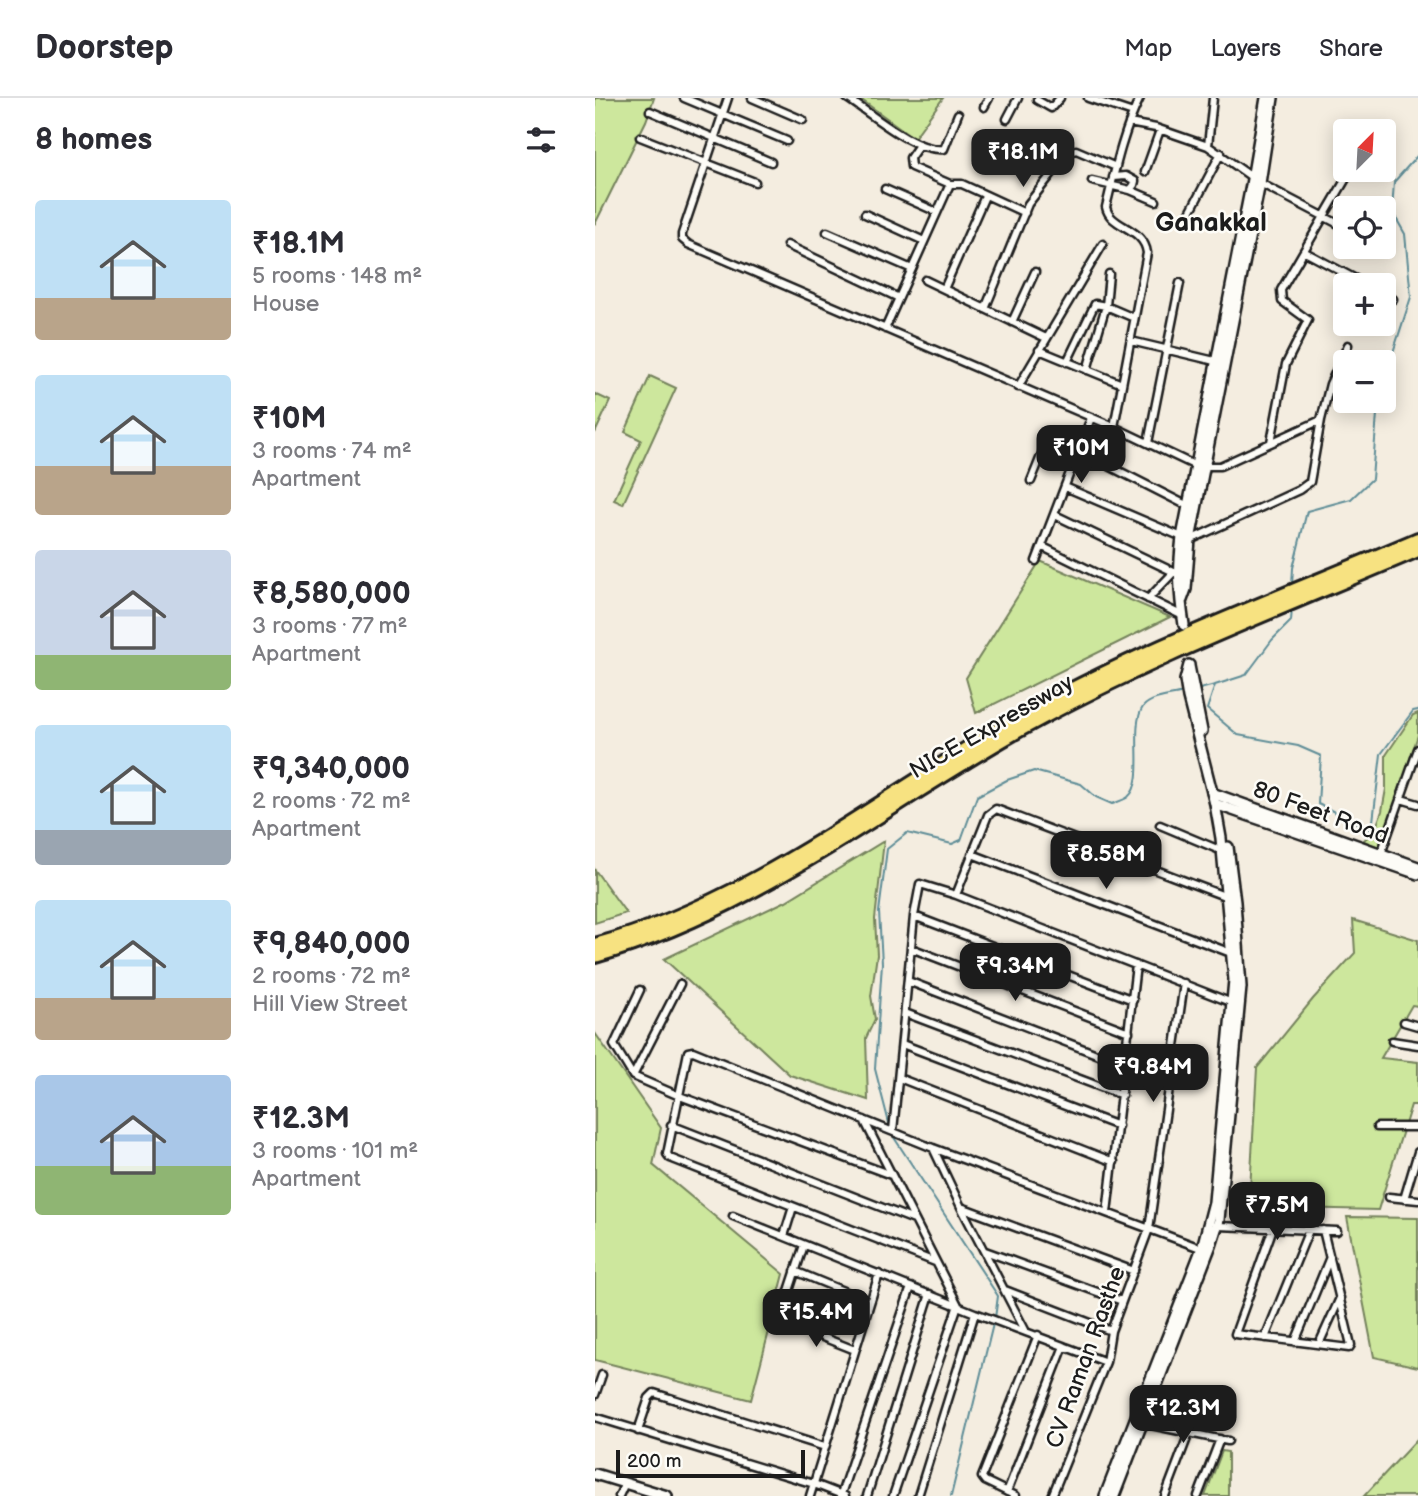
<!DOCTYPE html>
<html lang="en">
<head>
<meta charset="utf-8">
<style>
  body { margin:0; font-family:"Balsamiq Sans",sans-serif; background:#f2f2f3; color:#2b2b33; height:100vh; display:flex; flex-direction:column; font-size:26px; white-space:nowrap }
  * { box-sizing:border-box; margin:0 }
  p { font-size:23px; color:#7c7c81 }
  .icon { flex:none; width:38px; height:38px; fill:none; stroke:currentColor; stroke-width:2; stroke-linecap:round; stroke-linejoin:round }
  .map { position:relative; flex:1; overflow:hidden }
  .details { display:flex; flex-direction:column; background:#fff; width:595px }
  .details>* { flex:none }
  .needle { width:46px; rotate:24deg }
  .tools { position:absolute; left:738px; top:21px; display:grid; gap:14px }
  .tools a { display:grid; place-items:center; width:63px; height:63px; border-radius:7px; background:#fff; box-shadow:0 4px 18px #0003; font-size:35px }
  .scale { position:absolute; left:21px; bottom:18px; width:189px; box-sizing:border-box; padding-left:7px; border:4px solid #1c1c1c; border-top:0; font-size:19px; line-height:24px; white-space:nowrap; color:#1c1c1c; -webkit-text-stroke:5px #fdfcf7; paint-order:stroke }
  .price { position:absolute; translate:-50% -60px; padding:0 16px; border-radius:14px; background:#1c1c1c; color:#fff; font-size:23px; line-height:46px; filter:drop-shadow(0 2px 4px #0008) }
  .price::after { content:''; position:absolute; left:50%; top:42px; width:21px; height:16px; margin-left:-10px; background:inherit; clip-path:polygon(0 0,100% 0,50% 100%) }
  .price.current { background:#222; color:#fff }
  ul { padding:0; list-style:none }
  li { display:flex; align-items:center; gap:21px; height:175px; padding:0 35px }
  li span { display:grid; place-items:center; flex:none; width:196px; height:140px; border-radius:7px; color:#555 }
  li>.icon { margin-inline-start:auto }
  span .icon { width:84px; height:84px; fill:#fffc; stroke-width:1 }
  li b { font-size:30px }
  h2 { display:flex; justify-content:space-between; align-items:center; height:84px; padding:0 35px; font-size:30px }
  header { display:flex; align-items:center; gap:42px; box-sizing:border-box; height:98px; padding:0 35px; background:#fff; border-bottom:2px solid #e1e1e2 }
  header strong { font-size:33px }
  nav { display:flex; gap:38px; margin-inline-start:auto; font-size:24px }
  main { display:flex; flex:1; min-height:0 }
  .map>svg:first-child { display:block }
</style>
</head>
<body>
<header>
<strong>Doorstep</strong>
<nav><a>Map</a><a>Layers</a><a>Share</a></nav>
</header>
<main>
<section class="details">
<h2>8 homes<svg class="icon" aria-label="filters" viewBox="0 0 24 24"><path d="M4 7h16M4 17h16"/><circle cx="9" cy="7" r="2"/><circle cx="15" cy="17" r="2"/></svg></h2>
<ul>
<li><span style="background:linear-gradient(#bfe0f5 70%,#b9a48a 0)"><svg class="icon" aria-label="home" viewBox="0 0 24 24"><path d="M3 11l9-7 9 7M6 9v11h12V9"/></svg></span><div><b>₹18.1M</b><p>5 rooms · 148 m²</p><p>House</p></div></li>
<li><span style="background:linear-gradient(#bfe0f5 65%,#b9a48a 0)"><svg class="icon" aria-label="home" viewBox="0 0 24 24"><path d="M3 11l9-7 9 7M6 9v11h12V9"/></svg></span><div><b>₹10M</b><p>3 rooms · 74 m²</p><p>Apartment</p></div></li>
<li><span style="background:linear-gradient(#c9d6e8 75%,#8fb573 0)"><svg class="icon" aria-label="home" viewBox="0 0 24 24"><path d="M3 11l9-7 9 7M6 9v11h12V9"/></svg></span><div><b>₹8,580,000</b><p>3 rooms · 77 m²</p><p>Apartment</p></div></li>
<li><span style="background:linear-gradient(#bfe0f5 75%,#9aa5b1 0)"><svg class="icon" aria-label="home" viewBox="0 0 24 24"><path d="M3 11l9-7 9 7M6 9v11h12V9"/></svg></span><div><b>₹9,340,000</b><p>2 rooms · 72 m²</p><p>Apartment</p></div></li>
<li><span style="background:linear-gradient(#bfe0f5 70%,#b9a48a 0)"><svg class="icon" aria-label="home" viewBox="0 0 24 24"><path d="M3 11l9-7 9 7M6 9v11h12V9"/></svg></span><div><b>₹9,840,000</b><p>2 rooms · 72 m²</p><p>Hill View Street</p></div></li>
<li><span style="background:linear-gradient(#a9c7e8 65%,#8fb573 0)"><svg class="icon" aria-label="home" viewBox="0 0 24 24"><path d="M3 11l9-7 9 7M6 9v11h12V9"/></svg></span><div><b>₹12.3M</b><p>3 rooms · 101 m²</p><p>Apartment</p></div></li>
</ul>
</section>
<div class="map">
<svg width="823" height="1398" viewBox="0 0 823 1398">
  <rect width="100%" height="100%" fill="#f4ede0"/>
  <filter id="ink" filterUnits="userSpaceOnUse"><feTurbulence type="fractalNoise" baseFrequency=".0143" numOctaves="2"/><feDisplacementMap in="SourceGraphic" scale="14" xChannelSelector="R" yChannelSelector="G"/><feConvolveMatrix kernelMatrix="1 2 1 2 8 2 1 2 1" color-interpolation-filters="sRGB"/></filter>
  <g filter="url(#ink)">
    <path fill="#cde79d" stroke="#74825c" stroke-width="2" d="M0,0h59l-8,23 -51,103z
      M264,0h84l-29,40z
      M55,278l26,12 -53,116 -9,-4 27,-60 -16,-8z
      M0,296l15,7 -15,32z
      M445,463l130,56 -194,96 -10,-35z
      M823,615v22l-37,113 -18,-7 12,-11 7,-19 4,-22v-34l27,-40z
      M289,743l-9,78 2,36 -6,41 4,23 -9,19 2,62 -78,-25 -126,-116 122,-58z
      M0,772l31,43 -31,10z
      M758,822l65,20v66l-6,-1 -31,53 37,4v43h-7l-33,105 -129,-3 8,-139 56,-69 42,-46z
      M0,935l66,95 -8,37 131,109 -33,126 -156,-40z
      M752,1119l71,1v149l-44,-10z
      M823,1340v58h-54z
      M627,1353l6,1v44h-23z"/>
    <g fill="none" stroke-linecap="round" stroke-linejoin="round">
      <path stroke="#5e8d97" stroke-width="2" d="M789,282l27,-83 -6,-63 -13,-23 2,-29 24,-27
        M697,487l1,-17 14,-57 44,-12 21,-20 6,-78
        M697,510l-1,13 -19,19 -26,35 -31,10 -8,24 31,26 60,11 23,10 -3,48 54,26 9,-76 32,-43 5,-1
        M601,592l19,-5
        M295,1029l-15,-58 7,-106 -3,-51 8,-63 20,-16 45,11 9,-4 16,-44 30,-16 27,-9 47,13 15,13 16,7c5,-2 12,-4 16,-7 19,-16 1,-70 15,-90 8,-10 29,-11 41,-14
        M298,1038l105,160 -3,22
        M356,1398l42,-172"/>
      <defs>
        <path id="street" d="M89,0l103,43
          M133,0l-46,136v5l6,5 426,183 82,39h24l101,-46 -11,62 -11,8 -109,50
          M157,0l51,22
          M252,0c25,16 67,54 97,51l14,-35
          M493,0l45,15
          M442,2l14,8 9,-10
          M389,9l5,-9
          M55,13l121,51
          M412,21l11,-21
          M534,25l27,5 52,18 52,37 86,45
          M45,39l115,45
          M324,47l-9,13 1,9 39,17
          M613,48l5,-48
          M550,74l15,-42
          M518,79l13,-1 9,5 -1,4 -4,5 26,11
          M497,83l38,9
          M290,91l52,23
          M270,116l59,27
          M593,118l33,-63
          M232,134l85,37
          M192,147l112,53
          M787,149l2,1
          M710,154l62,33
          M330,182l121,58
          M349,191l41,-93
          M789,197l9,4
          M390,211l43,-105 41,-52 7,-2 40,17
          M417,224l23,-50
          M290,231l65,-145h12l63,29
          M536,243l88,21
          M444,252l83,34
          M472,264l28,-58 11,2 28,12
          M492,272l19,-64 3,-32
          M423,289l85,-143
          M726,322l9,-36 18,-39
          M519,329l33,-174c-3,-26 -37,-25 -41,-46 9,-37 17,-75 34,-109
          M676,344l15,-78 22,-44 -26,-19 -1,-11 70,-120
          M553,345l32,-160
          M436,383l17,-42 6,-1 134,68
          M470,389l117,50
          M460,417l123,59
          M448,449l140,69
          M441,463l55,-143
          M553,501l26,-27
          M806,701l17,5
          M565,727l62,26
          M377,756l259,99
          M786,756l37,-105
          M361,797l32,-80 8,-6 231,88
          M319,818l219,84
          M316,850l218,84
          M313,883l217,84
          M45,892l-26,55 19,31 44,19 214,80
          M310,915l217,82
          M809,924l14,4
          M797,943l26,4
          M307,946l216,82
          M38,978l47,-92
          M304,980l215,84
          M269,1022l94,185 -65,191
          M76,1027l243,95
          M782,1029h41
          M298,1033l21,-215 6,-32 36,11 279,109
          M338,1050l28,59 64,123
          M794,1099l29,3
          M809,1101l14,-47
          M366,1109l173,64
          M512,1115l29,-248
          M138,1118l242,97 131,49
          M623,1128l119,5
          M678,1130l-38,106 114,14 2,-3 -28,-115
          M189,1138l9,-29
          M209,1147l-16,49 75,31
          M390,1153l137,50
          M340,1164l-265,-104 -3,-4 21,-102 5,-1 240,97 270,101
          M200,1173l75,31
          M410,1192l106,41
          M192,1225l68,27
          M670,1240l44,-108
          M700,1244l35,-85
          M724,1246l21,-46
          M0,1297l7,-20
          M0,1319l219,67 31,12
          M546,1325l87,18
          M43,1333l11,-33 5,-5 171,54
          M412,1394l57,-146
          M246,1396l70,-207
          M24,1398l6,-13
          M215,1398l69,-222
          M272,1398l63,-202
          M323,1398l57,-183
          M421,1398l-31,-15 -3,-4 56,-142
          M457,1398l54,-134 5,-31 38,-102 35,-246
          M570,1398l24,-63
          M603,1398l22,-57"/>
        <path id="secondary" d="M587,502l4,-11 4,-49 70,-357 13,-85
          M589,527c-5,-33 -6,-54 -2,-88l69,-352 15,-87
          M594,568l13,65
          M617,695l206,74
          M620,706l203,70
          M0,1376l72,22
          M510,1398l97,-248 12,-46 20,-222 -13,-142 -6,-34 -27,-106 -3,-18 4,-15
          M519,1398l97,-251 8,-25 22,-233 -6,-85 -7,-55"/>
        <path id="highway" d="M0,847c154,-41 282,-146 418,-224 128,-73 269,-124 405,-182
          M0,858c158,-44 287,-149 428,-228 126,-70 262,-121 395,-178"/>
      </defs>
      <use href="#street" stroke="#1c1c1c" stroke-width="11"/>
      <use href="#secondary" stroke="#1c1c1c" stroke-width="14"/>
      <use href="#highway" stroke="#1c1c1c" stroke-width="18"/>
      <use href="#street" stroke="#fdfcf7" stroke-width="6"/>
      <use href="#secondary" stroke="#fdfcf7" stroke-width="9"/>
      <use href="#highway" stroke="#f7e281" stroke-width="12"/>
    </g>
  </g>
  <g text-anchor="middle" stroke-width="5" stroke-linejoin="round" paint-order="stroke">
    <g font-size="23" fill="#1c1c1c" stroke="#fdfcf7">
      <text transform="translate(396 628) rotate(-30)" y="8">NICE Expressway</text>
      <text transform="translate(726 714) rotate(20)" y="8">80 Feet Road</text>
      <text transform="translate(490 1259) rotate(-70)" y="8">CV Raman Rasthe</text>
    </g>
    <g font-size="26" font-weight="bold" fill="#1c1c1c" stroke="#fdfcf7">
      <text x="616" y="133">Ganakkal</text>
    </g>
  </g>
</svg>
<div class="tools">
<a><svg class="needle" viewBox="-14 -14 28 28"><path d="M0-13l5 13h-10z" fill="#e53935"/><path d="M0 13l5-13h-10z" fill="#7c7c81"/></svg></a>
<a><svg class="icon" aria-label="locate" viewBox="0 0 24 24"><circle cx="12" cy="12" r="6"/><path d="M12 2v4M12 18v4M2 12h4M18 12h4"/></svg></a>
<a>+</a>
<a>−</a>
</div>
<div class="scale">200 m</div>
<b class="price current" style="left:428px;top:91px">₹18.1M</b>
<b class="price" style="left:486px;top:387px">₹10M</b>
<b class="price" style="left:511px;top:793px">₹8.58M</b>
<b class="price" style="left:420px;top:905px">₹9.34M</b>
<b class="price" style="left:558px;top:1006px">₹9.84M</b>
<b class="price" style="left:682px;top:1144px">₹7.5M</b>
<b class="price" style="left:221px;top:1251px">₹15.4M</b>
<b class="price" style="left:588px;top:1347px">₹12.3M</b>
</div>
</main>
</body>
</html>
